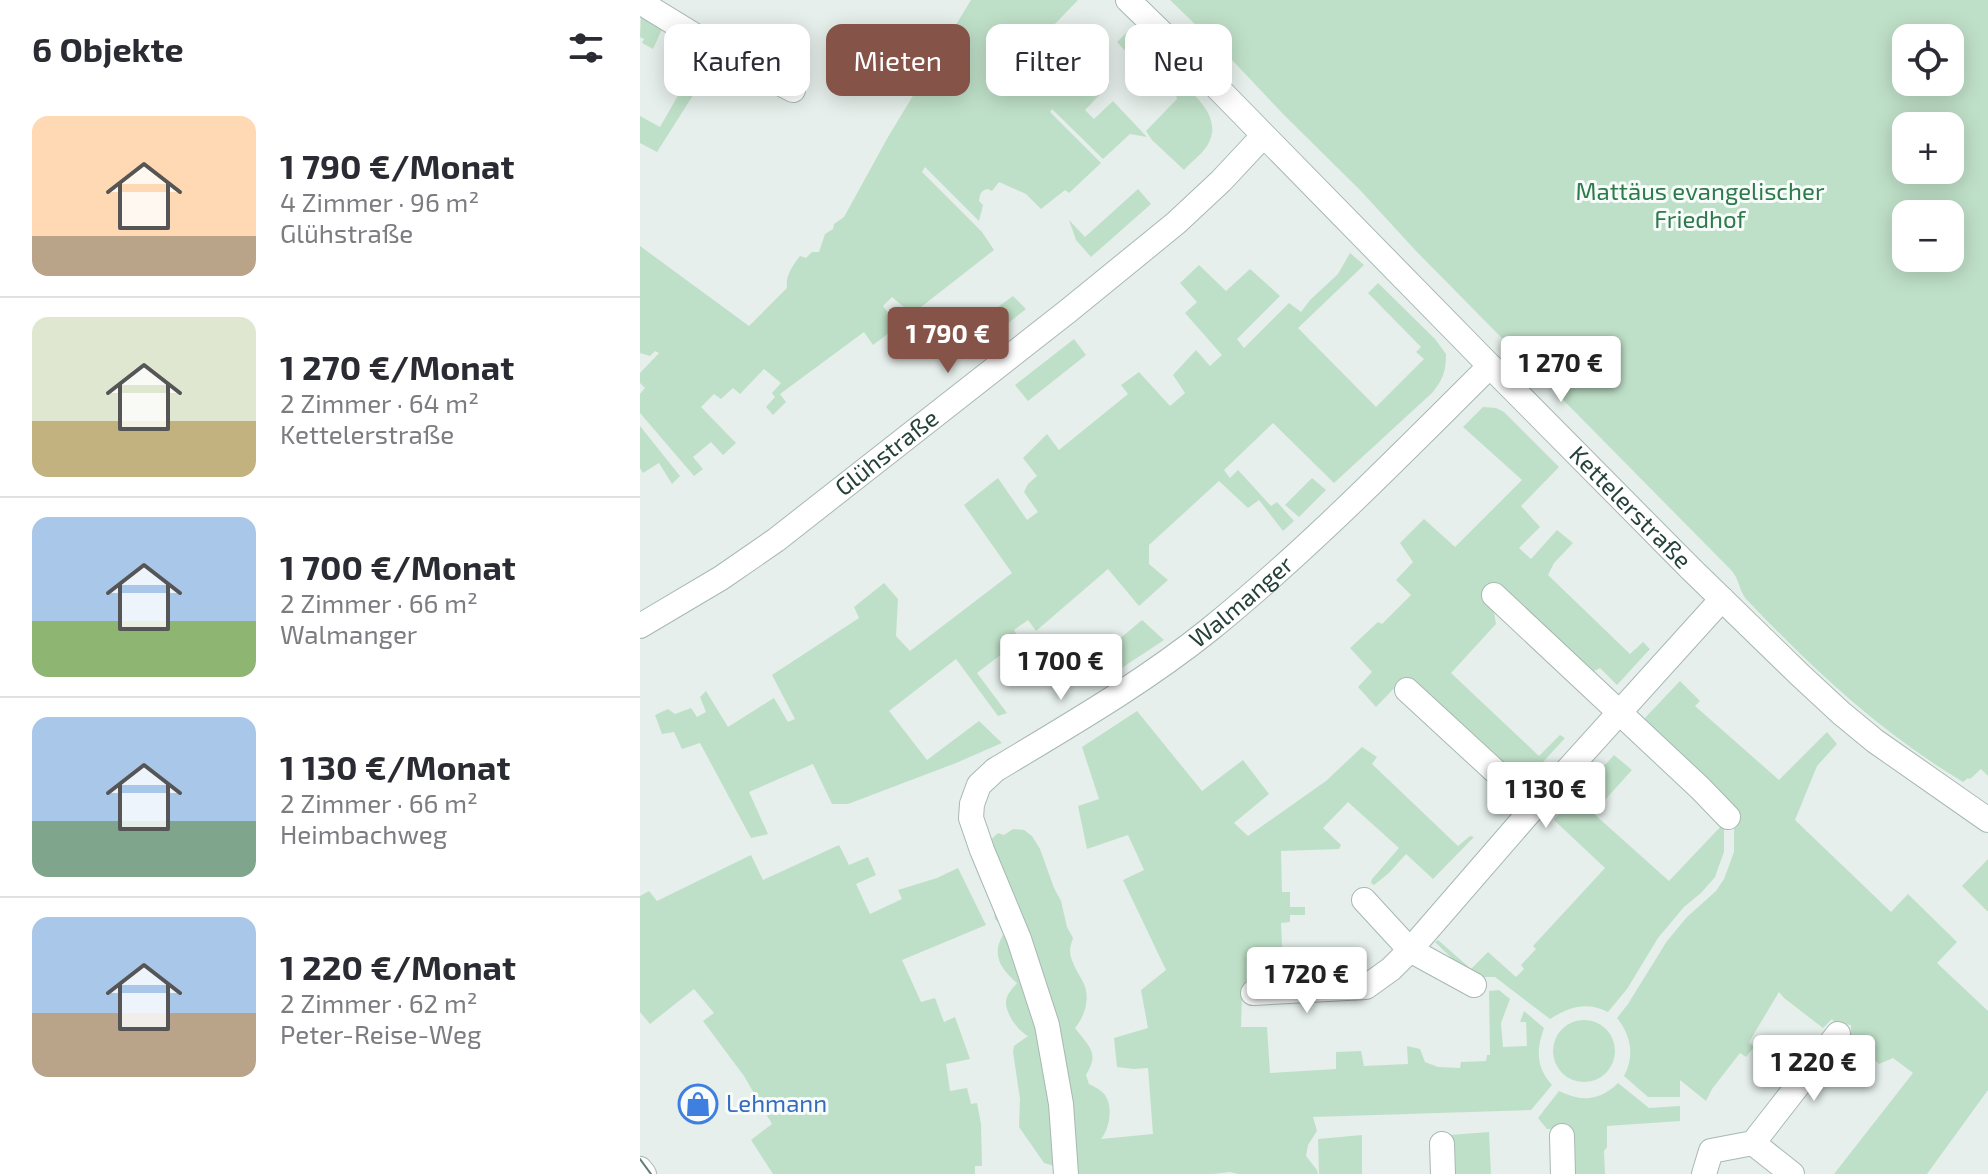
<!DOCTYPE html>
<html lang="de">
<head>
<meta charset="utf-8">
<style>
  body { margin:0; font-family:"Exo 2",sans-serif; background:#f7f7f7; color:#2b2b33; height:100vh; display:flex; flex-direction:column; font-size:30px; white-space:nowrap }
  * { box-sizing:border-box; margin:0 }
  p { font-size:26px; color:#7c7c81 }
  .icon { flex:none; width:44px; height:44px; fill:none; stroke:currentColor; stroke-width:2; stroke-linecap:round; stroke-linejoin:round }
  .map { position:relative; flex:1; overflow:hidden }
  .details { display:flex; flex-direction:column; background:#fff; width:640px }
  .details>* { flex:none }
  .banner { position:absolute; left:24px; top:24px; width:760px; height:72px; display:flex; gap:16px }
  .controls { position:absolute; left:1252px; top:24px; display:grid; gap:16px }
  .controls a { display:grid; place-items:center; width:72px; height:72px; border-radius:16px; background:#fff; box-shadow:0 4px 20px #0003; font-size:40px }
  .price { position:absolute; translate:-50% -68px; padding:0 18px; border-radius:8px; background:#fff; color:#222; font-size:26px; line-height:52px; filter:drop-shadow(0 2px 4px #0008) }
  .price::after { content:''; position:absolute; left:50%; top:48px; width:24px; height:18px; margin-left:-12px; background:inherit; clip-path:polygon(0 0,100% 0,50% 100%) }
  .price.current { background:#855347; color:#fff }
  ul { padding:0; list-style:none }
  li { display:flex; align-items:center; gap:24px; height:200px; padding:0 32px }
  li+li { border-top:2px solid #e1e1e2 }
  li span { display:grid; place-items:center; flex:none; width:224px; height:160px; border-radius:16px; color:#555 }
  li>.icon { margin-inline-start:auto }
  span .icon { width:96px; height:96px; fill:#fffc; stroke-width:1 }
  li b { font-size:34px }
  h2 { display:flex; justify-content:space-between; align-items:center; height:96px; padding:0 32px; font-size:34px }
  .tag { padding:0 28px; border-radius:16px; background:#fff; box-shadow:0 4px 20px #0003; font-size:28px; line-height:72px }
  .tag.current { background:#855347; color:#fff }
  main { display:flex; flex:1; min-height:0 }
  .map>svg:first-child { display:block }
</style>
</head>
<body>
<main>
<section class="details">
<h2>6 Objekte<svg class="icon" aria-label="filters" viewBox="0 0 24 24"><path d="M4 7h16M4 17h16"/><circle cx="9" cy="7" r="2"/><circle cx="15" cy="17" r="2"/></svg></h2>
<ul>
<li><span style="background:linear-gradient(#ffd9b3 75%,#b9a48a 0)"><svg class="icon" aria-label="home" viewBox="0 0 24 24"><path d="M3 11l9-7 9 7M6 9v11h12V9"/></svg></span><div><b>1 790 €/Monat</b><p>4 Zimmer · 96 m²</p><p>Glühstraße</p></div></li>
<li><span style="background:linear-gradient(#dfe7d0 65%,#c2b280 0)"><svg class="icon" aria-label="home" viewBox="0 0 24 24"><path d="M3 11l9-7 9 7M6 9v11h12V9"/></svg></span><div><b>1 270 €/Monat</b><p>2 Zimmer · 64 m²</p><p>Kettelerstraße</p></div></li>
<li><span style="background:linear-gradient(#a9c7e8 65%,#8fb573 0)"><svg class="icon" aria-label="home" viewBox="0 0 24 24"><path d="M3 11l9-7 9 7M6 9v11h12V9"/></svg></span><div><b>1 700 €/Monat</b><p>2 Zimmer · 66 m²</p><p>Walmanger</p></div></li>
<li><span style="background:linear-gradient(#a9c7e8 65%,#7fa58c 0)"><svg class="icon" aria-label="home" viewBox="0 0 24 24"><path d="M3 11l9-7 9 7M6 9v11h12V9"/></svg></span><div><b>1 130 €/Monat</b><p>2 Zimmer · 66 m²</p><p>Heimbachweg</p></div></li>
<li><span style="background:linear-gradient(#a9c7e8 60%,#b9a48a 0)"><svg class="icon" aria-label="home" viewBox="0 0 24 24"><path d="M3 11l9-7 9 7M6 9v11h12V9"/></svg></span><div><b>1 220 €/Monat</b><p>2 Zimmer · 62 m²</p><p>Peter-Reise-Weg</p></div></li>
</ul>
</section>
<div class="map">
<svg width="1348" height="1174" viewBox="0 0 1348 1174">
  <rect width="100%" height="100%" fill="#e6efeb"/>
  <path fill="#bfe0c8" fill-rule="evenodd" d="M331,0h107l-50,52 9,8 12,-11 14,16 20,-20 15,16 -6,7 17,17 -24,25 9,9 19,-18 34,36 -17,-3 -27,25 -51,-50 -2,3 51,51 -32,30 -4,-3 -24,19 -15,-15 -27,-12 -7,9 -4,-2c-7,1 -8,5 -9,12l4,4 -4,16 -54,-54 -3,5 60,60 12,18 -82,64 -20,-17 -9,9 15,20 -25,19 -9,-13 -84,62 6,8 -13,13 -7,-8 9,-10 -3,-4 9,-10 -17,-14 -24,25 -7,-6 -12,11 -7,-5 -13,13 35,36 -13,12 -12,-13 -18,15 10,12 -9,7 -54,-63v-19l5,-6 -5,-5v-10l19,-20 -4,-2 -5,5 -10,-3v-107l109,80 38,-38c-2,-12 6,-23 13,-32l6,2 6,-6h7l6,-18 8,-5 1,-5 10,-7 44,-80z
    M530,0h818v776l-7,-7 -11,10 -2,-1 -5,4c-85,-51 -149,-112 -217,-183 -7,-9 -7,-20 -14,-28l-316,-320 -56,-61 -76,-75 -50,-53zM1266,38h44v44h-44zM1266,126h44v44h-44zM1266,214h44v44h-44z
    M1,15l22,12 -10,22 -11,-6 2,-4 -4,-2z
    M488,31l43,40 -15,13 -39,-42z
    M52,44l15,11 2,15 -52,82 -17,-9v-27l20,11 32,-56 -10,-6z
    M535,75c18,20 50,42 32,71 -6,9 -16,16 -23,24l-32,-30 -6,-9 31,-32 -6,-21z
    M498,189l13,15 -60,53 -15,-17 -7,-20 16,17z
    M710,253l14,12 -66,63 78,79 48,-48 -8,-7 5,-5 -53,-54 10,-10 57,56 11,15c0,17 -3,26 -14,39l-98,90 -61,-60 -49,47 6,8 8,-8 33,36 6,-4 17,19 -11,10 -24,-31 -11,8 -29,-27 -70,64v19l19,16 -29,26 -31,-37 -72,62 -8,-11 -14,10 6,10 -43,33 30,40 -9,3 -42,-57 -67,52 38,49 52,-39 23,22 -46,20 -108,41h-16l-19,-40 -64,28 19,42 -17,4 -51,-95 -18,6 -8,-17 -12,2 -7,-19 13,-6 7,5 16,-6 6,9 9,-5 -6,-15 6,-6 22,36 46,-29 14,24 7,-3 -23,-44 87,-57 -5,-11 30,-24 14,16 -2,37 14,15 102,-78 -48,-68 34,-27 29,42 11,-8 -14,-20 4,-8 9,-8 -14,-18 24,-24 12,16 69,-56 -7,-9 18,-13 31,34 15,-13 -12,-18 23,-25 14,16 12,-11 -37,-42 12,-11 -17,-19 19,-18 27,26 24,-22 30,27 -43,43 7,9 45,-45 12,9 9,-12 28,-26z
    M373,296l13,13 -59,47 -14,-16z
    M434,339l12,16 -58,46 -13,-16z
    M843,407l13,1 8,4 55,55 -38,39 19,21 -21,21 12,11 26,-29 16,13 -19,20 -6,12 82,79 13,-12 7,7 -33,36 -17,-17 -6,3 -90,-82 -12,10 4,25 -45,49 88,83 21,-21 5,3 -42,46 -118,-107 -29,30 -18,-20 14,-15 -22,-24 28,-26 4,2 29,-29 -15,-15 17,-18 -13,-19 24,-24 31,28 67,-67 -59,-53z
    M0,426l40,50 -8,8 -13,-21 -16,10 -3,-5z
    M672,478l14,12 -27,27 -14,-12z
    M502,620l22,20 -56,37 -15,-16z
    M1040,681l20,20 -5,5 84,74 48,-48 10,12 -20,22 -22,54 96,92 17,-18 49,48 -20,21 51,48v79l-61,84h-93l79,-101 -20,-15 -14,6 -13,-12 -15,-6v-21l-16,-2 -3,-4 -9,9 -39,-30 -5,-6 -30,50 5,5 -8,10 -6,-4 -28,36 -6,12 -26,-21v17h-32l-24,-21c11,-20 7,-41 -7,-58l11,-14 39,-63 20,-24 29,-26 8,-12 10,-27v-40l-92,-91z
    M497,711l65,80 41,-31 26,34 -35,29 14,13 78,-55 36,-34 15,10 -5,7 86,82 12,-10 4,1 -41,42 -27,-25 -17,19 -15,12 -3,-2 1,-4 27,-31 -51,-46 -25,26 18,17 -2,4 -58,2 1,41h8v15h15v8h-15v7l-9,1 2,42 26,3v14l-63,1 -4,9 -1,35h26l3,46 66,-4v-17l25,-1 3,15 44,-2 -1,-18 13,3 5,13 13,5 22,1 1,-6 25,-1 1,-6h3l-1,-64 10,-1 11,9 -9,24 2,24 24,-1 -1,-24h-6l4,-11 20,17c-8,22 -8,39 8,57l-21,25 -218,7 4,14 -9,14 -2,11 11,14 1,4h-80l-8,-2 -17,2h-148l-11,-8 -10,-3 -25,-36 1,-28 -7,-47 1,-6 14,-10c-10,-5 -23,-23 -22,-35 1,-7 6,-12 11,-18 -16,-14 -26,-28 -14,-48l-1,-9 -7,-7 -8,-76 11,-10 6,2 9,-6 11,1 8,6 8,13 14,39 7,13 6,26 6,11c-1,4 -3,8 -3,12 0,10 7,21 12,30 9,15 4,35 -7,48 14,19 25,24 11,47l3,9c6,3 12,6 16,11 8,11 5,34 -4,44l52,-5 -5,-66 -14,1 -17,-2 -3,-29 34,-10 -7,-38 25,-20 -43,-90 21,-10 -16,-35 -41,14 -9,-43 21,-7 -17,-52z
    M974,755l18,15 -39,43 76,68 55,-58v29l-9,25 -14,16 -17,14 -26,31 -31,51 -19,23c-21,-11 -39,-5 -58,7l-55,-42h-22l-4,-2 -34,-33 3,-2 33,29 17,-17 28,25 8,-8 -3,-4 15,-16 -3,-3 72,-78 -51,-48z
    M199,845l10,20 19,-8 8,18 -20,9 14,30 32,-15 -4,-9 39,-12 21,-10 28,57 -84,35 19,42 14,-4 9,24 11,-5 15,42 -24,5 4,27 17,-3 4,16 6,-1 4,21 1,42h-7v8h-202l-22,-34 21,-16 -28,-48 -41,-55 11,-8 -20,-24 -44,35 -10,-12v-116l9,-5 8,10 94,-46 12,25z
    M1348,859v52h-1l-25,-25z
    M913 1051a31 31 0 1 1 62 0a31 31 0 1 1-62 0Z
    M978,1083l31,25 31,-2v15l-73,5v21l-3,4 1,23h-31l-2,-45h-25l-9,-11 21,-27c22,11 41,10 59,-8z
    M849,1132l2,42h-39l-2,-39z
    M722,1135v39h-43l-1,-35z"/>
  <g fill="none" stroke-linecap="round" stroke-linejoin="round">
    <defs>
      <g id="minor">
        <path id="s1" d="M488,0l71,69 291,297 201,203 109,106 41,38 34,28 113,79"/>
        <path d="M0,2l93,57 60,31"/>
        <path d="M854,595l206,193 28,29"/>
        <path id="s2" d="M0,626l81,-48 55,-38 292,-229 108,-88 45,-42 42,-45"/>
        <path d="M767,690l127,117"/>
        <path d="M724,900l46,50 124,-143 188,-208"/>
        <path d="M613,993l113,-6 25,-18 19,-19 64,35"/>
        <path d="M922,1136l1,38"/>
        <path d="M1113,1143l39,31"/>
        <path d="M802,1144l1,30"/>
        <path d="M0,1169l4,5"/>
        <path id="s3" d="M426,1174l-5,-70 -14,-79 -28,-86 -37,-89 -11,-32 1,-14 7,-19 16,-15c73,-44 148,-87 214,-140 100,-81 190,-174 281,-264"/>
        <path d="M1064,1174l7,-23 42,-8 85,-109"/>
      </g>
    </defs>
    <use href="#minor" stroke="#a8b8b2" stroke-width="26"/>
    <use href="#minor" stroke="#fff" stroke-width="24"/>
    <path stroke="#5f7d75" stroke-width="2" d="M0,1159l11,15"/>
  </g>
  <defs>
    <symbol id="shop-ring" viewBox="-11 -11 22 22"><circle r="9.5" fill="#f7fbf9" stroke="#3f7fe0" stroke-width="1.5"/><path d="M-5-2.5h2.3a2.7 3.5 0 0 1 5.4 0H5L5.5 6h-11ZM-1.5-2.5h3a1.5 2.3 0 0 0-3 0Z" fill="#3f7fe0"/></symbol>
  </defs>
  <g fill-rule="evenodd">
    <use href="#shop-ring" x="36" y="1082" width="44" height="44"/>
  </g>
  <g text-anchor="middle" stroke-width="6" stroke-linejoin="round" paint-order="stroke">
    <g font-size="24" fill="#2d7a4b" stroke="#f7fbf9">
      <text x="1060" y="200">Mattäus evangelischer<tspan x="1060" dy="28">Friedhof</tspan></text>
    </g>
    <g font-size="24" fill="#24423a" stroke="#f7fbf9">
      <text dy="8" stroke="none"><textPath href="#s2" startOffset="302">Glühstraße</textPath></text>
      <text dy="8" stroke="none"><textPath href="#s1" startOffset="714">Kettelerstraße</textPath></text>
      <text dy="8" stroke="none"><textPath href="#s3" startOffset="726">Walmanger</textPath></text>
    </g>
    <g font-size="24" fill="#366cbe" stroke="#f7fbf9" text-anchor="start">
      <text x="86" y="1112">Lehmann</text>
    </g>
  </g>
</svg>
<div class="controls">
<a><svg class="icon" aria-label="locate" viewBox="0 0 24 24"><circle cx="12" cy="12" r="6"/><path d="M12 2v4M12 18v4M2 12h4M18 12h4"/></svg></a>
<a>+</a>
<a>−</a>
</div>
<b class="price current" style="left:308px;top:375px">1 790 €</b>
<b class="price" style="left:921px;top:404px">1 270 €</b>
<b class="price" style="left:421px;top:702px">1 700 €</b>
<b class="price" style="left:906px;top:830px">1 130 €</b>
<b class="price" style="left:667px;top:1015px">1 720 €</b>
<b class="price" style="left:1174px;top:1103px">1 220 €</b>
<div class="banner">
<a class="tag">Kaufen</a>
<a class="tag current">Mieten</a>
<a class="tag">Filter</a>
<a class="tag">Neu</a>
</div>
</div>
</main>
</body>
</html>
